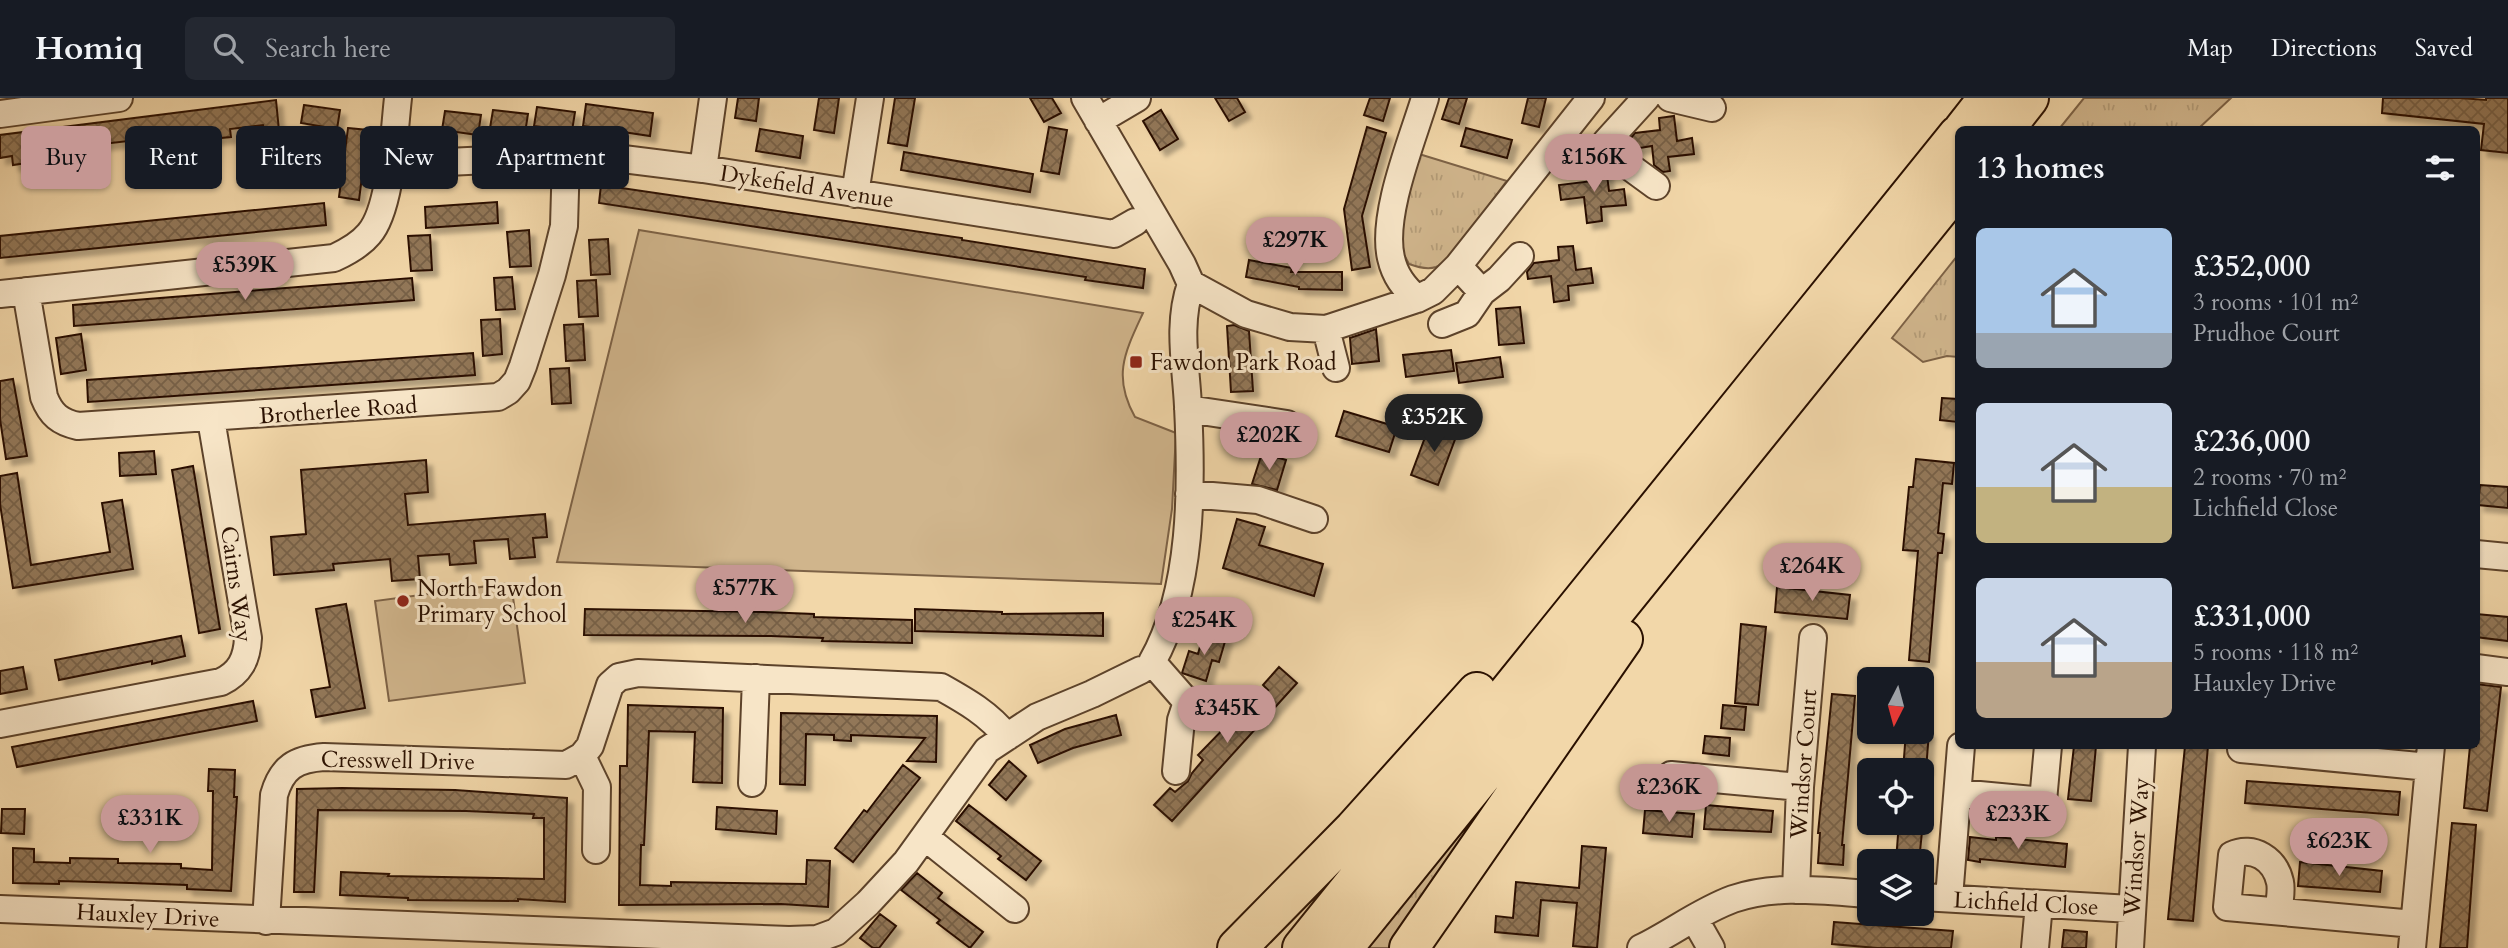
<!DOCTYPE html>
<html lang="en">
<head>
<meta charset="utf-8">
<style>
  body { margin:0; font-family:Cardo,serif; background:#242831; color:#f1f3f6; height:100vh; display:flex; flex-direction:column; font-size:26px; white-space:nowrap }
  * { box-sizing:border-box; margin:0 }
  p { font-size:23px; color:#9ea1a6 }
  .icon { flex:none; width:38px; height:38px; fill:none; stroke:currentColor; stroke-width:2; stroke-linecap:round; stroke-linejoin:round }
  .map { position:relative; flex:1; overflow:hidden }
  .details { position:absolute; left:1955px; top:28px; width:525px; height:623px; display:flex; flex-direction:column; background:#171b24; border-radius:10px; box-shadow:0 2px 5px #0004 }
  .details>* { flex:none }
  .banner { position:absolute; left:21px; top:28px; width:665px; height:63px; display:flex; gap:14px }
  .needle { width:46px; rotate:186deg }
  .controls { position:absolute; left:1857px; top:569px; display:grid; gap:14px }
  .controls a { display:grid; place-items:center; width:77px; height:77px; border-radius:10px; background:#171b24; box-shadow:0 2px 5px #0004; font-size:35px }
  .price { position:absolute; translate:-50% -60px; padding:0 16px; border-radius:24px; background:#c59692; color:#111; font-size:23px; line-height:46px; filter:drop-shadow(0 2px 4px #0008) }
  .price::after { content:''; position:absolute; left:50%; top:42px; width:21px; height:16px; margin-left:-10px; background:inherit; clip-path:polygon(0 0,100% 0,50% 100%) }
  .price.selected { background:#222; color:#fff }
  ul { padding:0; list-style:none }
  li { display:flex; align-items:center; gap:21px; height:175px; padding:0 21px }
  li span { display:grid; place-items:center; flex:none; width:196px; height:140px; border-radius:10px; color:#555 }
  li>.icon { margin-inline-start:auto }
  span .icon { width:84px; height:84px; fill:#fffc; stroke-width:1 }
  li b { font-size:30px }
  h2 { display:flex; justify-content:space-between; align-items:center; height:84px; padding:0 21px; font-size:30px }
  .chip { padding:0 24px; border-radius:10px; background:#171b24; box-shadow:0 2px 5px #0004; font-size:24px; line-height:63px }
  .chip.selected { background:#c59692; color:#111 }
  header { display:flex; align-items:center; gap:42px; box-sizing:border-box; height:98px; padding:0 35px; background:#171b24; border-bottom:2px solid #363941 }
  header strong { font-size:33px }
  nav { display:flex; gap:38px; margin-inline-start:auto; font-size:24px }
  .search { width:490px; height:63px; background:#242831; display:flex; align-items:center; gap:18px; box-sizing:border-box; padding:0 24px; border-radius:10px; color:#9ea1a6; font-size:26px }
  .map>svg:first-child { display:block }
</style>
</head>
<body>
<header>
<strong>Homiq</strong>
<div class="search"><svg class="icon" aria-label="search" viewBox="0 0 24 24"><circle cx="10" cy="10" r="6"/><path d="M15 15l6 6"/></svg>Search here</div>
<nav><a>Map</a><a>Directions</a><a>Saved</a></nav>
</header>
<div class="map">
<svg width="2508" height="850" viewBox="0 0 2508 850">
  <defs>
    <pattern id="grass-tufts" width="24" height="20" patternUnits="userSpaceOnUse" patternTransform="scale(1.75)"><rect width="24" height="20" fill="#d0b58c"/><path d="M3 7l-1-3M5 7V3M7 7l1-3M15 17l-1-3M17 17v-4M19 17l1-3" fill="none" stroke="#b39b77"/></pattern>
    <pattern id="building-cross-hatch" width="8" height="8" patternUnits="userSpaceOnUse" patternTransform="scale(1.75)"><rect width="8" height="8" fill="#927758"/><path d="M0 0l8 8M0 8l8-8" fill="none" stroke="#776046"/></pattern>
    <filter id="shadow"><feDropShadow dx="6" dy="6" stdDeviation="2" flood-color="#0004"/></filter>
  </defs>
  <rect width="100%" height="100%" fill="#f2d7a9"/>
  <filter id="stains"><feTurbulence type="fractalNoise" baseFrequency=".00286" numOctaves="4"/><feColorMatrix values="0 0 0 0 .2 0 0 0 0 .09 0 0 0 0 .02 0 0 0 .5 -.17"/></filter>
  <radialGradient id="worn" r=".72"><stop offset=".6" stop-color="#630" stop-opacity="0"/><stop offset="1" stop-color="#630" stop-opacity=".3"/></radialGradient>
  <path fill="url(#grass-tufts)" stroke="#7d6246" stroke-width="2" d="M2084,0h147l-33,31h-139z
    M1419,56l88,27c-13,16 -56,80 -71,86 -9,3 -19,0 -27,-3l-8,-15 1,-30z
    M1958,157v102l-11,-1 -24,6 -31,-24z
    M1523,658l-128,192h-29l88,-111z"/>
  <path fill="#d0b58c" stroke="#7d6246" stroke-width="2" d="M639,132l504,83c-18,39 -31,63 -8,104l41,16 -4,76 -11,75 -604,-22z
    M511,485l14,100 -136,18 -14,-100z"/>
  <path fill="url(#building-cross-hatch)" stroke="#2a1000" stroke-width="2" filter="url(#shadow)" d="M738,0h21l-3,23 -21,-3z
    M819,0h20l-5,35 -20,-3z
    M895,0h20l-8,48 -19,-3z
    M1030,0h22l9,15 -17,9z
    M1215,0h22l8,14 -16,9z
    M1370,0h20l-7,23 -19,-6z
    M1449,0h18l-8,26 -17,-5z
    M1528,0h18l-7,29 -17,-4z
    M2383,0h77l26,2v-2h22v55l-27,-3 3,-26 -102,-11z
    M276,2l3,31 -14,2 -2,-8 -33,4 1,8 -21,2 -10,2 -1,-9 -34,4 1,9 -37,4 -1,-8 -34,4 1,9 -34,5 -1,-8 -34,4 1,8 -14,2 -1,-9 -12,2v-23z
    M586,6l67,9 -3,23 -67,-10z
    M304,7l36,5 -3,19 -36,-6z
    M537,9l38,5 -3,19 -38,-5z
    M493,12l35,4 -3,19 -35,-5z
    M1161,12l17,29 -18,11 -17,-29z
    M445,13l36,4 -3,20 -36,-5z
    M1674,18l3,25 15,-3 2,16 -26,3 2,14 -7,1 -9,-7 -2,-19 -18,3 -6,-7 7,-9 25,-3 -1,-12z
    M1049,29l18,3 -8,44 -18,-3z
    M1367,29l19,6 -24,83 8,51 -18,3 -8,-61z
    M348,30l20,2 -9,70 -20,-3z
    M1466,30l46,12 -5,18 -46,-12z
    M760,31l43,7 -3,22 -44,-7z
    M904,54l129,22 -3,18 -129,-22z
    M1606,69l3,24 15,-2 2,16 -25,2 1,14 -15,2 -3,-26 -23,3 -2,-15 34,-4 -2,-13z
    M601,87l361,53v2l183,29 -2,19 -58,-8 1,-3 -487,-74z
    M497,104l1,21 -72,5 -1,-21z
    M324,105l2,22 -326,33v-22z
    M529,132l2,36 -21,1 -3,-35z
    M430,137l2,35 -21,1 -3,-35z
    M608,141l2,35 -19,1 -2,-35z
    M1573,148l3,24 15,-2 2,15 -25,3 1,14 -15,2 -3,-26 -23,3 -1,-7 7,-9 25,-3 -1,-13z
    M1249,162l43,8 -1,4h51v18l-43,-1v-2l-53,-10z
    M512,179l3,32 -19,1 -2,-32z
    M412,180l2,22 -340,26 -1,-21z
    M596,182l2,36 -19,1 -2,-36z
    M1520,209l4,36 -25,2 -3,-36z
    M500,221l2,35 -19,2 -2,-36z
    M583,226l2,36 -19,1 -2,-36z
    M1234,227l15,6 4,60 -22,1 -4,-66z
    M1376,231l3,32 -27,3 -2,-26z
    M81,236l5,36 -25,4 -5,-36z
    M1451,252l3,21 -48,6 -3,-22z
    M473,255l2,22 -387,27 -1,-22z
    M1500,259l3,20 -44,6 -3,-20z
    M569,270l2,35 -19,1 -2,-35z
    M13,281l14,77 -21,3 -6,-40v-38z
    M1942,300l16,1v23l-18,-2z
    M1344,313l53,16 -8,25 -53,-16z
    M1430,326l27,10 -19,51 -27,-10z
    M154,353l2,23 -36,2 -1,-23z
    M1262,355l24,7 -9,30 -25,-6z
    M1916,361l38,4 -2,21 -9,-1 -5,50 6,1 -2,19h-4l-9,109 -20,-2 9,-109 -15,-1 6,-63h4z
    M426,362l2,32 -23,2 3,31 137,-11 2,23 -14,1 2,19 -25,2 -2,-20 -34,2 2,22 -26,2 -1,-11 -31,2 2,23 -28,2 -2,-22 -57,5 1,6 -60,5 -3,-38 35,-3 -5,-64z
    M193,368l27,163 -21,4 -27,-163z
    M17,375l14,92 79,-13 -8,-49 20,-3 11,69 -120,19 -13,-84v-28z
    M2480,387l28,2v21l-30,-3z
    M1237,421l28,8 -6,18 64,19 -9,32 -91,-28z
    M1777,489l73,8 -3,24 -72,-7z
    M346,506l19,104 -49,9 -5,-27 19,-3 -14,-78z
    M585,511l178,3 51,2v3l98,3v23l-90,-2 1,-3 -52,-2 -187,-1z
    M915,511l87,3v2l101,-1v23l-188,-5z
    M2476,516l32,3v24l-32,-4z
    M1741,526l25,3 -8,78 -23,-2z
    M1204,534l22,6 -7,24 -7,-2 -6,21 -24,-8 7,-22 9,3z
    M181,538l4,20 -33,8v-3l-93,19 -4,-20z
    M23,569l4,22 -27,5v-23z
    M1279,569l18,16 -125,138 -18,-16 16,-17 5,4 13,-11 4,-8 11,-13 -5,-5 36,-37 5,4 29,-32 -5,-5z
    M2476,586l25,3 -14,124 -23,-3 6,-62h6z
    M1832,596l23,2 -13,149h2l-1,20 -25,-2 2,-30h-2z
    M253,603l4,20 -240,46 -5,-20z
    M628,607l95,3 -1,75 -29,-1 2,-50 -46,-1 -5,114h-3l-1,40 31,1v-4l135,2 1,-24 23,1 -2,46 -47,-3 -162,1 1,-139h7z
    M1723,607l23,2 -2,23 -23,-2z
    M781,615l156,3 -1,46 -29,-1 18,-23 -74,-3v6l-17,-1v-5l-28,-1 -1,51 -25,-1z
    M1116,617l5,20 -48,13 -35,15 -8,-18 35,-16z
    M1906,634h23l-3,38h-23z
    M1705,638l25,2 -1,18 -26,-3z
    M2074,648h22l-5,55 -23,-2z
    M2185,648h23l-15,175 -25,-2z
    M1009,663l17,15 -20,24 -17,-15z
    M903,667l17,13 -67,84 -18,-14 29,-38 3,2z
    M209,671l26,1 -1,27h3l-6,94 -44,-2v-4l-56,-2 -72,-2v3l-46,-1v-35l21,1v13l36,1v-5l48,1v4l63,1v4l31,2 1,-79h-5z
    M2247,683l153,11 -2,23 -153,-12z
    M342,690l113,2 112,8 -2,104 -47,-3v2l-110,-1v-2l-68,-3 1,-23 48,2 -1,2 156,3v-61h-11l1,-4 -68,-3 -148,-1 -4,82h-20l3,-103z
    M969,707l72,56 -15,19 -28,-21 3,-3 -45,-35z
    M1706,707l67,6 -2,21 -67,-3z
    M717,709l60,4 -1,23 -60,-5z
    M2,711h23l-1,25 -23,-1z
    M1645,712l49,4 -2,23 -49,-4z
    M1899,724h24l-4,39h-23z
    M2452,725l24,2 -9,123h-27z
    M1970,739l26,3v-3l71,7 -2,23 -85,-8v3l-12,-2z
    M1582,748l24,2 -9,100 -24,-2 4,-43 -36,-3 -3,36 -43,-4 1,-16 17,2 3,-36 63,6z
    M2300,764l82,9 -2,21 -82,-6z
    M917,775l25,20 -4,5 45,34 -13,16 -33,-25 3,-3 -39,-30z
    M880,816l16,12 -17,22h-6l-13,-10z
    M1834,824l119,9 -2,17h-74l-45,-4z
    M2064,832l23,2 -1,16h-24z"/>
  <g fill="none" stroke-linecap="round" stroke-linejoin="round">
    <defs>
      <path id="minor" d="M1085,0l97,166 9,20c-14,40 -5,81 -3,122 4,80 5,184 -36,256l35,40
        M1646,0l-40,44 24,25 26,19
        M1670,0l42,10
        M0,16l119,-16
        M1098,23l39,-23
        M391,56l56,8 144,-7 112,14 411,65 21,-12
        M703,71l10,-71
        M855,96l15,-96
        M1458,168l24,26 17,-13 21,-23
        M1191,186l55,30 44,13 36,2 91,-30 16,-8 25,-25 133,-168
        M26,193l18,106c7,18 16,25 34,29l420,-29 10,-6 9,-10 6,-15 29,-91 12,-49 2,-69
        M0,196l334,-36c13,-6 26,-13 35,-24 22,-25 25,-101 29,-136
        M1417,201c-13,-12 -22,-23 -26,-41 -10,-43 21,-117 34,-160
        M1442,226l25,-10 15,-22
        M1326,231l10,39
        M1188,311l99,15
        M1189,396l69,6 56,19
        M2476,456l32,3
        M2476,570l32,4
        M0,626l221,-42c19,-9 26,-23 27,-44l-37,-219
        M2241,648v3l188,18
        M582,658l15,31 -1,63
        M1176,673l5,-51 6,-18 24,-2
        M1671,677l129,12
        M752,685l4,-105
        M1958,695l85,8 5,-55
        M925,739l90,72
        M1796,792l4,-103 13,-149
        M1922,799l209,12
        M1949,800l12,-152
        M0,811l789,31 28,-1 19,-7 32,-29 38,-41 81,-112 50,-33 55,-23 49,-24
        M2279,813c0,-9 3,-20 1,-29 -5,-23 -27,-37 -48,-27l-5,52 187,17
        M1694,820l17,30
        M266,823l8,-126c8,-28 22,-36 50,-38l242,8 16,-9 8,-10 20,-61 9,-8 19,-4 303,14c25,14 48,27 66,50
        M1641,850c31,-15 59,-37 92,-49 44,-15 91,-8 136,-5
        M2035,850l4,-44
        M2130,850l12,-202
        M2412,850l19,-202"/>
      <path id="highway" d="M1963,32l25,-32
        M2004,32l25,-32
        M1237,850l117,-119 123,-137
        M1302,850l656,-813
        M1343,850l615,-762
        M1409,850l214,-309"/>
    </defs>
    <use href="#minor" stroke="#5c422a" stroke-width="30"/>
    <use href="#highway" stroke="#2a1000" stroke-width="42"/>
    <use href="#minor" stroke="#f7e5c7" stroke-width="26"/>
    <use href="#highway" stroke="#f2d7a9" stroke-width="38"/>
  </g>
  <g fill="#8f2418" stroke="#f7e5c7" stroke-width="2.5">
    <rect x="1129" y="257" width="14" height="14" rx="3.5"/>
    <circle cx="403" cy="503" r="7"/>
  </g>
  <g text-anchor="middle" stroke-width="6" stroke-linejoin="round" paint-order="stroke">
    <g font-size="23" fill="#2a1000" stroke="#f7e5c7">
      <text transform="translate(807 88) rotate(9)" y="8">Dykefield Avenue</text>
      <text transform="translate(338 312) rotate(-4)" y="8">Brotherlee Road</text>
      <text transform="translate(237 486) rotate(82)" y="8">Cairns Way</text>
      <text transform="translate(398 662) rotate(1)" y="8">Cresswell Drive</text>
      <text transform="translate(1803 666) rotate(-86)" y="8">Windsor Court</text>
      <text transform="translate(2136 749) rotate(-86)" y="8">Windsor Way</text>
      <text transform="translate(2026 805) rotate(3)" y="8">Lichfield Close</text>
      <text transform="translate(148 817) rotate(3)" y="8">Hauxley Drive</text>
    </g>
    <g font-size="23" fill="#2a1000" stroke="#f7e5c7" text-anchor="start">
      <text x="1150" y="272">Fawdon Park Road</text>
      <text x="417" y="498">North Fawdon<tspan x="417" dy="26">Primary School</tspan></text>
    </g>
  </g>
  <rect width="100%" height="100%" filter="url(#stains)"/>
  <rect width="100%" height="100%" fill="url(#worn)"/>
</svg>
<div class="controls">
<a><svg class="needle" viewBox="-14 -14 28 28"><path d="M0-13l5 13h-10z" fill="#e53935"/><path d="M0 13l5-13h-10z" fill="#9ea1a6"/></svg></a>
<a><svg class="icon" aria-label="locate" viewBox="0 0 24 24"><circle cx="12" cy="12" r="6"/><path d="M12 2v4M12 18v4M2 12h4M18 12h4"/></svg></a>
<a><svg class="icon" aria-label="layers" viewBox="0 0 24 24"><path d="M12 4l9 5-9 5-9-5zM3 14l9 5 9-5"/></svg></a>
</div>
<b class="price" style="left:1594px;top:96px">£156K</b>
<b class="price" style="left:1295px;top:179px">£297K</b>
<b class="price" style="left:245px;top:204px">£539K</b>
<b class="price selected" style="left:1434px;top:356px">£352K</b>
<b class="price" style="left:1269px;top:374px">£202K</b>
<b class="price" style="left:1812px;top:505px">£264K</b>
<b class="price" style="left:745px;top:527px">£577K</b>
<b class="price" style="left:1204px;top:559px">£254K</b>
<b class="price" style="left:1227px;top:647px">£345K</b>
<b class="price" style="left:1669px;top:726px">£236K</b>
<b class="price" style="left:2018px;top:753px">£233K</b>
<b class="price" style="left:150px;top:757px">£331K</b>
<b class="price" style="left:2339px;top:780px">£623K</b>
<div class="banner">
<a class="chip selected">Buy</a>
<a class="chip">Rent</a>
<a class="chip">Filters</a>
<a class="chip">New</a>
<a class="chip">Apartment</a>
</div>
<section class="details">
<h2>13 homes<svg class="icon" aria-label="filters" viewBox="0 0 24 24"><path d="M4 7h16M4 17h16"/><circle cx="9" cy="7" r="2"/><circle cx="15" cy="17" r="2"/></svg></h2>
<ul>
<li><span style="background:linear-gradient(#a9c7e8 75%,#9aa5b1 0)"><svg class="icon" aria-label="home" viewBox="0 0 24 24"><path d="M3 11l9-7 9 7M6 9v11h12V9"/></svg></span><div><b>£352,000</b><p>3 rooms · 101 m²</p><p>Prudhoe Court</p></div></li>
<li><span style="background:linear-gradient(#c9d6e8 60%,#c2b280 0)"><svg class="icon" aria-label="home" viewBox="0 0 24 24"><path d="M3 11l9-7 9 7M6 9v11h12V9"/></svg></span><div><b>£236,000</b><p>2 rooms · 70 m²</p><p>Lichfield Close</p></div></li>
<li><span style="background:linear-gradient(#c9d6e8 60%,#b9a48a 0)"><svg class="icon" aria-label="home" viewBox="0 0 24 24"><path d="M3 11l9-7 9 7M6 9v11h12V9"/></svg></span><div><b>£331,000</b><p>5 rooms · 118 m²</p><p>Hauxley Drive</p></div></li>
</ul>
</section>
</div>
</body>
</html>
